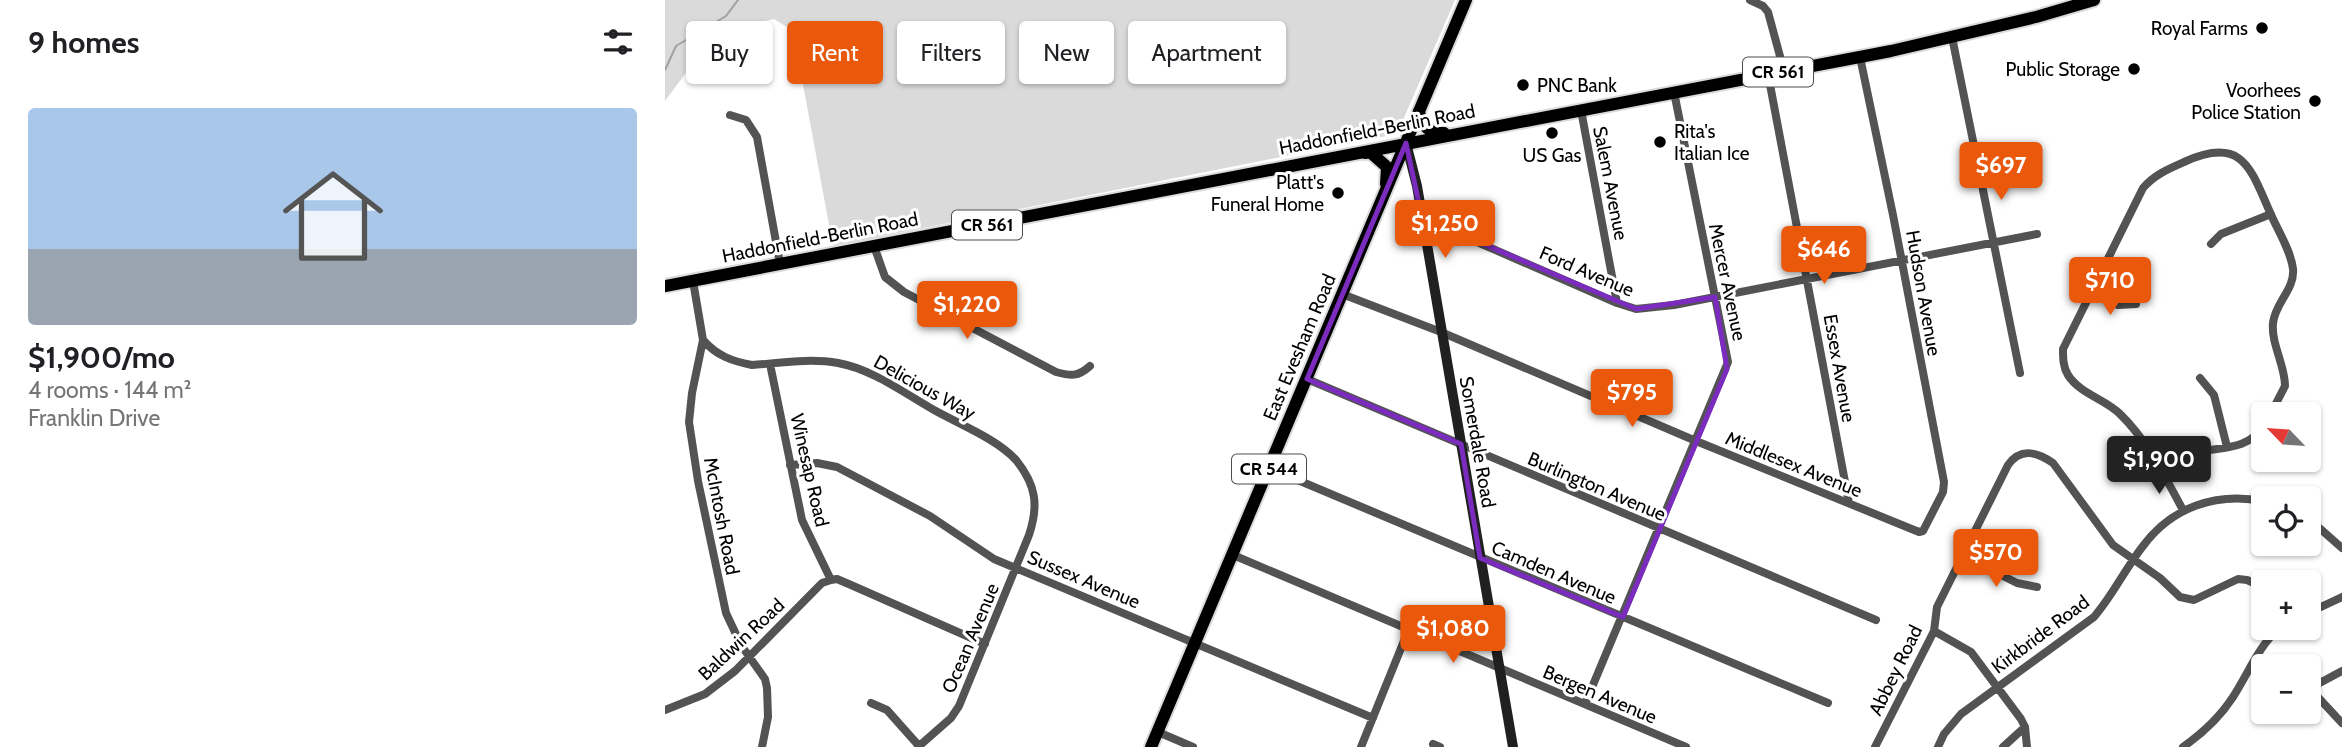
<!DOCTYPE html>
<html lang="en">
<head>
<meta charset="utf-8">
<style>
  body { margin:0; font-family:Cabin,sans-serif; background:#f2f2f2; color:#202124; height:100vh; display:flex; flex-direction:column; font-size:26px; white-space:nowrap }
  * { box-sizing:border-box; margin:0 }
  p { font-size:23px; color:#757577 }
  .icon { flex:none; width:38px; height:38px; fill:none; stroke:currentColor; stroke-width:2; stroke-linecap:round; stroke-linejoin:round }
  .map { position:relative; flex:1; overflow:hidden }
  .side { display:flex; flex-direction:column; background:#fff; width:665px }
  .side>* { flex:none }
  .banner { position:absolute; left:21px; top:21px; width:665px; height:63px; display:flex; gap:14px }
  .needle { width:46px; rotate:295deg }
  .buttons { position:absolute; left:1586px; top:402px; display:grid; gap:14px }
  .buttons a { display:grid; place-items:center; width:70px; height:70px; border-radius:7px; background:#fff; box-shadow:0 2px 5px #0004; font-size:35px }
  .price { position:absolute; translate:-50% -60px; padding:0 16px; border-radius:7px; background:#ea580c; color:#fff; font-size:23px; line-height:46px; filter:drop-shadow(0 2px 4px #0008) }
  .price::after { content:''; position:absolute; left:50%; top:42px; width:21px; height:16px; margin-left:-10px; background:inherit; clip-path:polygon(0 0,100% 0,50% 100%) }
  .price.current { background:#222; color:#fff }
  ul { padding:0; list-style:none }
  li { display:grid; align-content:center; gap:14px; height:371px; padding:0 28px }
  li span { display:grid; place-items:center; height:217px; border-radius:7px; color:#555 }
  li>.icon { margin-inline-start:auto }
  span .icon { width:126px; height:126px; fill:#fffc; stroke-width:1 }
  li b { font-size:30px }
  h2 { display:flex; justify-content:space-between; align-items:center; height:84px; padding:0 28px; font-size:30px }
  .tag { padding:0 24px; border-radius:7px; background:#fff; box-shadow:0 2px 5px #0004; font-size:24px; line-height:63px }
  .tag.current { background:#ea580c; color:#fff }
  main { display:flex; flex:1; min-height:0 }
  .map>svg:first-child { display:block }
</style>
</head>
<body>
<main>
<section class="side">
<h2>9 homes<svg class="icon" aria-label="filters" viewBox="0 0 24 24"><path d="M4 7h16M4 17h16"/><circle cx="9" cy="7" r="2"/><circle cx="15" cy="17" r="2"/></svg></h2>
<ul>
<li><span style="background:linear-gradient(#a9c7e8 65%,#9aa5b1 0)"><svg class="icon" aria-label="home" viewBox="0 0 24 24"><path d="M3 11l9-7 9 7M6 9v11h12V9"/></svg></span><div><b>$1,900/mo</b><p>4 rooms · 144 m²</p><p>Franklin Drive</p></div></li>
</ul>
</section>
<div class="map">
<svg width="1677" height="747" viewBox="0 0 1677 747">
  <rect width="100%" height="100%" fill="#fff"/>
  <path fill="#dadada" d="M0,0h790l-58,134 -564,112 -40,-215 -19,-12 -31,7 -38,21 -40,54z"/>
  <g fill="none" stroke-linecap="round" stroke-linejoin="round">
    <path stroke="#a1a1a1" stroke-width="2" d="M0,70l11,-24 50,-30 12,-16"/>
    <defs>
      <path id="primary" d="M754,111c2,15 11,23 25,22
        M700,153l5,-1 17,15 -1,17
        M0,286l1226,-235 145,-34 58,-17
        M486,747l315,-747"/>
    </defs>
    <use href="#primary" stroke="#dbdbdb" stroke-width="16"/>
    <path stroke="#535353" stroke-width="8" d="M1085,0l13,6 5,6 16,59
      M1287,37l68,336
      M1103,74l81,429
      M916,110l36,193
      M65,115l16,5 11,17 23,127
      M757,218l195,85 19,6 38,-4 363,-71
      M1546,244l10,-10 50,-20
      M209,246l11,31 19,15 152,80c15,4 22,5 34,-6
      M28,281l10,59 -11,53 -3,29 9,59 28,132 15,32 24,34 2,9 1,29 -6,30
      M1425,293l28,12 18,-1
      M677,294l99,38 255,109 223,91 4,-1 20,-39 1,-10 -51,-267 -33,-158
      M38,340c14,16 29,21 49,25 28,-2 58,-7 86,-2 34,6 66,30 96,47 25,14 63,29 82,50 20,25 23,45 13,75l-70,171 -8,12 -33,29
      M105,364l32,156 29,60
      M1535,378l14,17 13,52
      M642,379l569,241
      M125,465l27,-2 20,4 93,49 64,43 379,159
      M604,468l559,235
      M1495,468c10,-5 20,-11 31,-14 26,-8 55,-2 72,-27
      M1518,510c-18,-33 -35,-69 -63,-96 -15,-15 -40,-20 -52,-39 -5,-8 -5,-17 -5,-26l80,-161c11,-13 25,-19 41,-26 61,-28 67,9 89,57 7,15 18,33 20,50 2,20 -18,34 -20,54 -2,21 12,42 12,63l-15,29
      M1643,518l34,30
      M568,555l453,192
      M1298,556l54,27 20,4
      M166,580l6,-1 14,6 134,59
      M1643,613l34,-16
      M1269,631l37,21 50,67 4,8 2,20
      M1677,671l-28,15 1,8 27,29
      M206,703l16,7 32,36
      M920,704l143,-342 -54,-270
      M0,710l40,-16 30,-23 87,-88 9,-3
      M493,732l35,15
      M768,744l7,3
      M696,747l47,-116
      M1210,747l55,-108 4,-8 3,-24 71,-142c13,-18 29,-13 45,-2l60,82 47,33 20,19 14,3 44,-21 9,1 16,7
      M1273,747l6,-13 17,-20 133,-97c19,-22 31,-48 49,-71 29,-39 73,-54 120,-45
      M1338,747l22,-20
      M1518,747c20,-14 37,-30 50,-50 15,-23 25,-50 46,-69"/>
    <path stroke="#202020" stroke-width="10" d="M741,143l11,43 96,561"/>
    <use href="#primary" stroke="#000" stroke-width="12"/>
  </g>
  <path fill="none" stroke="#7b2cbf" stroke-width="5" stroke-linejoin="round" d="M741,143l16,75 214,91 79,-12 12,72 -104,248 -143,-59 -19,-114 -154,-65z"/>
  <g fill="#000" stroke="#fff" stroke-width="2.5">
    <circle cx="1597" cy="28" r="7"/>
    <circle cx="1469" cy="69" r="7"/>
    <circle cx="858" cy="85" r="7"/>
    <circle cx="1650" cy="101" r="7"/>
    <circle cx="887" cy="133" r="7"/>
    <circle cx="995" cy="142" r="7"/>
    <circle cx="673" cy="193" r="7"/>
  </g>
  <g text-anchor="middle" stroke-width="6" stroke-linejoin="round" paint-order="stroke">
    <g fill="#fff" stroke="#4c4c4c" stroke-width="2">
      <rect x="1078" y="57.5" width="70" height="29" rx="5"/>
      <rect x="287" y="210.5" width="70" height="29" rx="5"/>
      <rect x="567" y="454.5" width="74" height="29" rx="5"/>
    </g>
    <g font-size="18" font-weight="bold" fill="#000">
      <text x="1113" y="78">CR 561</text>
      <text x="322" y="231">CR 561</text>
      <text x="604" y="475">CR 544</text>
    </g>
    <g font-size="19" fill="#000" stroke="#fff" text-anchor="end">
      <text x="1583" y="35">Royal Farms</text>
      <text x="1455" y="76">Public Storage</text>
      <text x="872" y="92" text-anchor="start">PNC Bank</text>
      <text x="1636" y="97">Voorhees<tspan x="1636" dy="22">Police Station</tspan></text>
      <text x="1009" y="138" text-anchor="start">Rita's<tspan x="1009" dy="22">Italian Ice</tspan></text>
      <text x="887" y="162" text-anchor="middle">US Gas</text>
      <text x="659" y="189">Platt's<tspan x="659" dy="22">Funeral Home</tspan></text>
    </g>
    <g font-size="19" fill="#000" stroke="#fff">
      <text transform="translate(712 129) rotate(-11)" y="7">Haddonfield-Berlin Road</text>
      <text transform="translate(946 183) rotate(79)" y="7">Salem Avenue</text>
      <text transform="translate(155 237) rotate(-11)" y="7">Haddonfield-Berlin Road</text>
      <text transform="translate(922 271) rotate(23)" y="7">Ford Avenue</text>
      <text transform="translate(1063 282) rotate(78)" y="7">Mercer Avenue</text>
      <text transform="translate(1259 293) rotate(80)" y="7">Hudson Avenue</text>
      <text transform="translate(634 347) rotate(-67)" y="7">East Evesham Road</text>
      <text transform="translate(1175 368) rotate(80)" y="7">Essex Avenue</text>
      <text transform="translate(260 387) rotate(29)" y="7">Delicious Way</text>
      <text transform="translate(813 442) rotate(80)" y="7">Somerdale Road</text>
      <text transform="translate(1129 464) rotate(22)" y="7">Middlesex Avenue</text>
      <text transform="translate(145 470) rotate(77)" y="7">Winesap Road</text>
      <text transform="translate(932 486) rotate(23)" y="7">Burlington Avenue</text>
      <text transform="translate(57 516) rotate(79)" y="7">McIntosh Road</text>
      <text transform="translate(889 572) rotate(23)" y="7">Camden Avenue</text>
      <text transform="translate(419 579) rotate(23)" y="7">Sussex Avenue</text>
      <text transform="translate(1375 634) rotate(-37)" y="7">Kirkbride Road</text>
      <text transform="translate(305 638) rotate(-67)" y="7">Ocean Avenue</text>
      <text transform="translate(76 639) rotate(-43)" y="7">Baldwin Road</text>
      <text transform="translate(1230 670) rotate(-64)" y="7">Abbey Road</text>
      <text transform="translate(935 694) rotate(23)" y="7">Bergen Avenue</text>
    </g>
  </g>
</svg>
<div class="buttons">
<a><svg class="needle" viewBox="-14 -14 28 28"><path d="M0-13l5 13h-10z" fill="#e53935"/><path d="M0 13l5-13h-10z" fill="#757577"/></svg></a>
<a><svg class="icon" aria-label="locate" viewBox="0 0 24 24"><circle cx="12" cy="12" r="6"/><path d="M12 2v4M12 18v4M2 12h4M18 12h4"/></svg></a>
<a>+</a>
<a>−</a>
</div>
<b class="price" style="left:1336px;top:202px">$697</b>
<b class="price" style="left:780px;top:260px">$1,250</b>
<b class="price" style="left:1159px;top:286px">$646</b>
<b class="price" style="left:1445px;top:317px">$710</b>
<b class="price" style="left:302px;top:341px">$1,220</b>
<b class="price" style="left:967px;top:429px">$795</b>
<b class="price current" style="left:1494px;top:496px">$1,900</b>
<b class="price" style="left:1331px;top:589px">$570</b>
<b class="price" style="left:788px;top:665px">$1,080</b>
<div class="banner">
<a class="tag">Buy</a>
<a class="tag current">Rent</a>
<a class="tag">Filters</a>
<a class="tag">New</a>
<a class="tag">Apartment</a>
</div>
</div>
</main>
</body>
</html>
